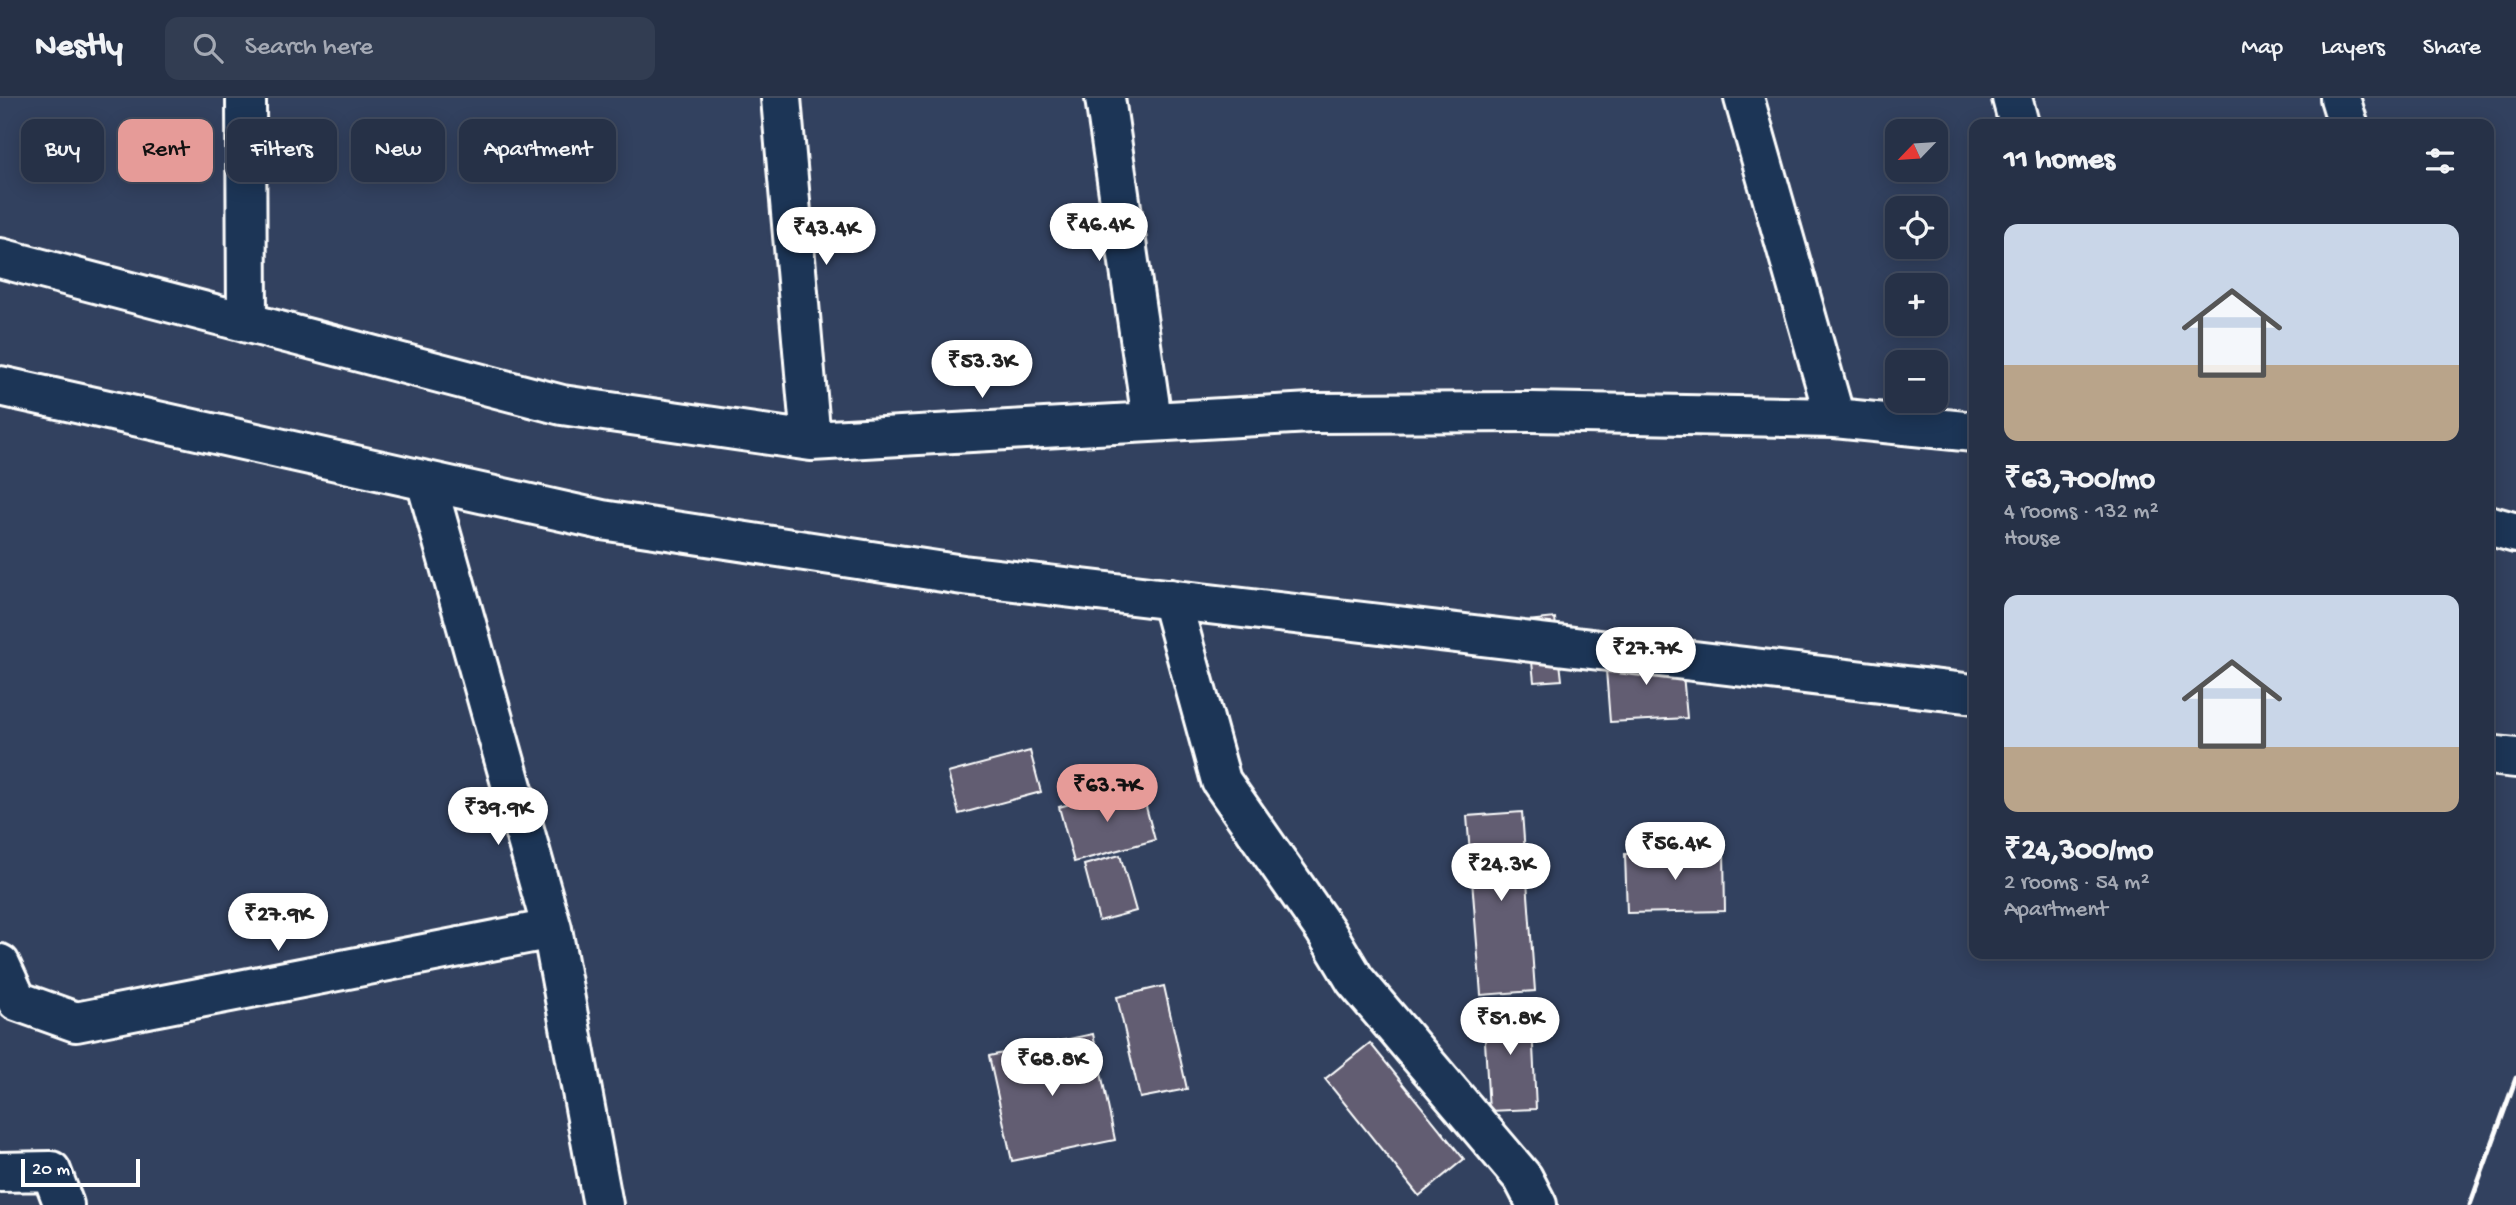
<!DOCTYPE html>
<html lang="en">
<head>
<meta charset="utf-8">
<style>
  body { margin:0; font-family:"Gochi Hand",sans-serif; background:#323d52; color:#f1f3f6; height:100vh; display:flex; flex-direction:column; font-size:26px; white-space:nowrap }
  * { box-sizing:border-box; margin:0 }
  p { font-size:23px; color:#a4a9b4 }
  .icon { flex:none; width:38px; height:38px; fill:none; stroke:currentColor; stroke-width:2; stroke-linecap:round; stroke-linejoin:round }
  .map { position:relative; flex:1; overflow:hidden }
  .panel { position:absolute; left:1969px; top:21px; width:525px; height:840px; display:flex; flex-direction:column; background:#263147; border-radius:14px; box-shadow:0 4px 18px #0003,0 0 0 2px #424c60 }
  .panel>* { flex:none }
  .banner { position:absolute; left:21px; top:21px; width:665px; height:63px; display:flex; gap:14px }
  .needle { width:46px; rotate:245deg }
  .tools { position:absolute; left:1885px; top:21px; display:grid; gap:14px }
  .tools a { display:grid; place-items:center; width:63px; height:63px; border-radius:14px; background:#263147; box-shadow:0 4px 18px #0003,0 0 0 2px #424c60; font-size:35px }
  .scale { position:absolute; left:21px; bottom:18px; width:119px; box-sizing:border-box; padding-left:7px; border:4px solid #fff; border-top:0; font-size:19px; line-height:24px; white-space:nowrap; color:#fff; -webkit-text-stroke:5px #1d3557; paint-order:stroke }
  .price { position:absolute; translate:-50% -60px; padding:0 16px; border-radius:24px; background:#fff; color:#222; font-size:23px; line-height:46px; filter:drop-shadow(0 2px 4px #0008) }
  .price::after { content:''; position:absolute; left:50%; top:42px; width:21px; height:16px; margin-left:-10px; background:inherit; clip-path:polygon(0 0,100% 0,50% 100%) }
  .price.selected { background:#e69b98; color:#111 }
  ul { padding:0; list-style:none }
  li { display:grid; align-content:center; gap:14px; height:371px; padding:0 35px }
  li span { display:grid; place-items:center; height:217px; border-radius:14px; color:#555 }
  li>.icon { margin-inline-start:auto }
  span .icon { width:126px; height:126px; fill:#fffc; stroke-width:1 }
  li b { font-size:30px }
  h2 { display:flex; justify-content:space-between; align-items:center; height:84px; padding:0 35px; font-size:30px }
  .pill { padding:0 24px; border-radius:14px; background:#263147; box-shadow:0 4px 18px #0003,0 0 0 2px #424c60; font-size:24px; line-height:63px }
  .pill.selected { background:#e69b98; color:#111 }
  header { display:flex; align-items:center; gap:42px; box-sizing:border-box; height:98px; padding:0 35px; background:#263147; border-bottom:2px solid #424c60 }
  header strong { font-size:33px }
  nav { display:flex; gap:38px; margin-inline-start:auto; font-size:24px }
  .search { width:490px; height:63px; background:#323d52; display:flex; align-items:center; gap:18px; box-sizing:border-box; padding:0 24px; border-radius:14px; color:#a4a9b4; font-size:26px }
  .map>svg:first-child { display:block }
</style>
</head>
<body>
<header>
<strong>Nestly</strong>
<div class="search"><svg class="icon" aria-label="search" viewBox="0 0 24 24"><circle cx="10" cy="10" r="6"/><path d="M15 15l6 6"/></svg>Search here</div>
<nav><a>Map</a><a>Layers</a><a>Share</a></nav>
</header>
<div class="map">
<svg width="2516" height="1107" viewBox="0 0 2516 1107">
  <rect width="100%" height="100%" fill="#32415f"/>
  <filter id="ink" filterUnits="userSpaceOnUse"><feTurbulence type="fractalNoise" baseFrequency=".0143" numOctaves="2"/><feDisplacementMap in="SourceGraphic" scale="14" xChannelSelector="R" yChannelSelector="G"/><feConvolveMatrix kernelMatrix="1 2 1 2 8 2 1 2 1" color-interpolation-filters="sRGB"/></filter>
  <g filter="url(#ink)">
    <path fill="#625d72" stroke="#fff" stroke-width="2" d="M1555,520l7,62 -28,2 -6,-61z
      M1681,554l6,66 -77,4 -5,-65z
      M1030,653l11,41 -82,22 -11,-41z
      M1140,687l15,55 -81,22 -15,-55z
      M1522,714l13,179 -54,4 -14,-179z
      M1724,754l1,59 -98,2 -2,-59z
      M1120,757l16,56 -37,10 -15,-56z
      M1164,888l23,103 -47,9 -23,-101z
      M1531,906l5,105 -47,2 -6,-105z
      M1093,936l22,106 -103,21 -23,-105z
      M1370,945l94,116 -45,37 -94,-117z"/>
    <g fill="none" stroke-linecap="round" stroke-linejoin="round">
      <defs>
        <path id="street" d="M246,0l1,225
          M781,0l30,343
          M1105,0l47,322
          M1744,0l91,320
          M2012,0l7,26
          M2340,0l8,26
          M0,160l562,147 249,36 500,-28 221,-1 303,6 139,14
          M426,383l126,448 51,276
          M2488,427l28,8
          M1171,501l50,182 104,149 30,50 168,198 14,27
          M0,866l17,37 59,21 476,-93
          M0,1074l51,-1 13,34"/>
        <path id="primary" d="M0,288l602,134 361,55 1011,119
          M2488,657l28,3"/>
      </defs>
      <use href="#street" stroke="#fff" stroke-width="44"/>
      <use href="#primary" stroke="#fff" stroke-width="44"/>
      <use href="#street" stroke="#1d3557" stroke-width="38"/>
      <use href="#primary" stroke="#1d3557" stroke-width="38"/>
      <path stroke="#fff" stroke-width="5" d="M2470,1107l46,-127"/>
    </g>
  </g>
</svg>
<div class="tools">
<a><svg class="needle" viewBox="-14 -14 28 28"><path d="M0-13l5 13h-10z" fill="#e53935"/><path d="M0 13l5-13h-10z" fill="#a4a9b4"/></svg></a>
<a><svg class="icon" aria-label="locate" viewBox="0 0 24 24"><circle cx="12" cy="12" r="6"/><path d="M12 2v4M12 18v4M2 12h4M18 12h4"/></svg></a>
<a>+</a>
<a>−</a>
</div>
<div class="scale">20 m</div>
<b class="price" style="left:1099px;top:165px">₹46.4K</b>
<b class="price" style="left:826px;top:169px">₹43.4K</b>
<b class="price" style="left:982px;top:302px">₹53.3K</b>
<b class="price" style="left:1646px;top:589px">₹27.7K</b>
<b class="price selected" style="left:1107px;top:726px">₹63.7K</b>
<b class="price" style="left:498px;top:749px">₹39.9K</b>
<b class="price" style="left:1675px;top:784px">₹56.4K</b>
<b class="price" style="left:1501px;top:805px">₹24.3K</b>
<b class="price" style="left:278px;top:855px">₹27.9K</b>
<b class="price" style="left:1510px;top:959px">₹51.8K</b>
<b class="price" style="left:1052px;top:1000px">₹68.8K</b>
<div class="banner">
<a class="pill">Buy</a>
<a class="pill selected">Rent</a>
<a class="pill">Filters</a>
<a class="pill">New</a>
<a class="pill">Apartment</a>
</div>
<section class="panel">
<h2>11 homes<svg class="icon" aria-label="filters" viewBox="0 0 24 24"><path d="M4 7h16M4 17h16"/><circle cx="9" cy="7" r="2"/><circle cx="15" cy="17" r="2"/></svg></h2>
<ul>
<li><span style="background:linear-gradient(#c9d6e8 65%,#b9a48a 0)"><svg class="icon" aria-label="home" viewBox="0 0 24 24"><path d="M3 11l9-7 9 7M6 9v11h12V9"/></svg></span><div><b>₹63,700/mo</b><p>4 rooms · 132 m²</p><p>House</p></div></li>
<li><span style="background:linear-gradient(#c9d6e8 70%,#b9a48a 0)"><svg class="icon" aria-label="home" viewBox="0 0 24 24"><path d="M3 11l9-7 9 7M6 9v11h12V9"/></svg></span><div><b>₹24,300/mo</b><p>2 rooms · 54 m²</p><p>Apartment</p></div></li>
</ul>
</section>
</div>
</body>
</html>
